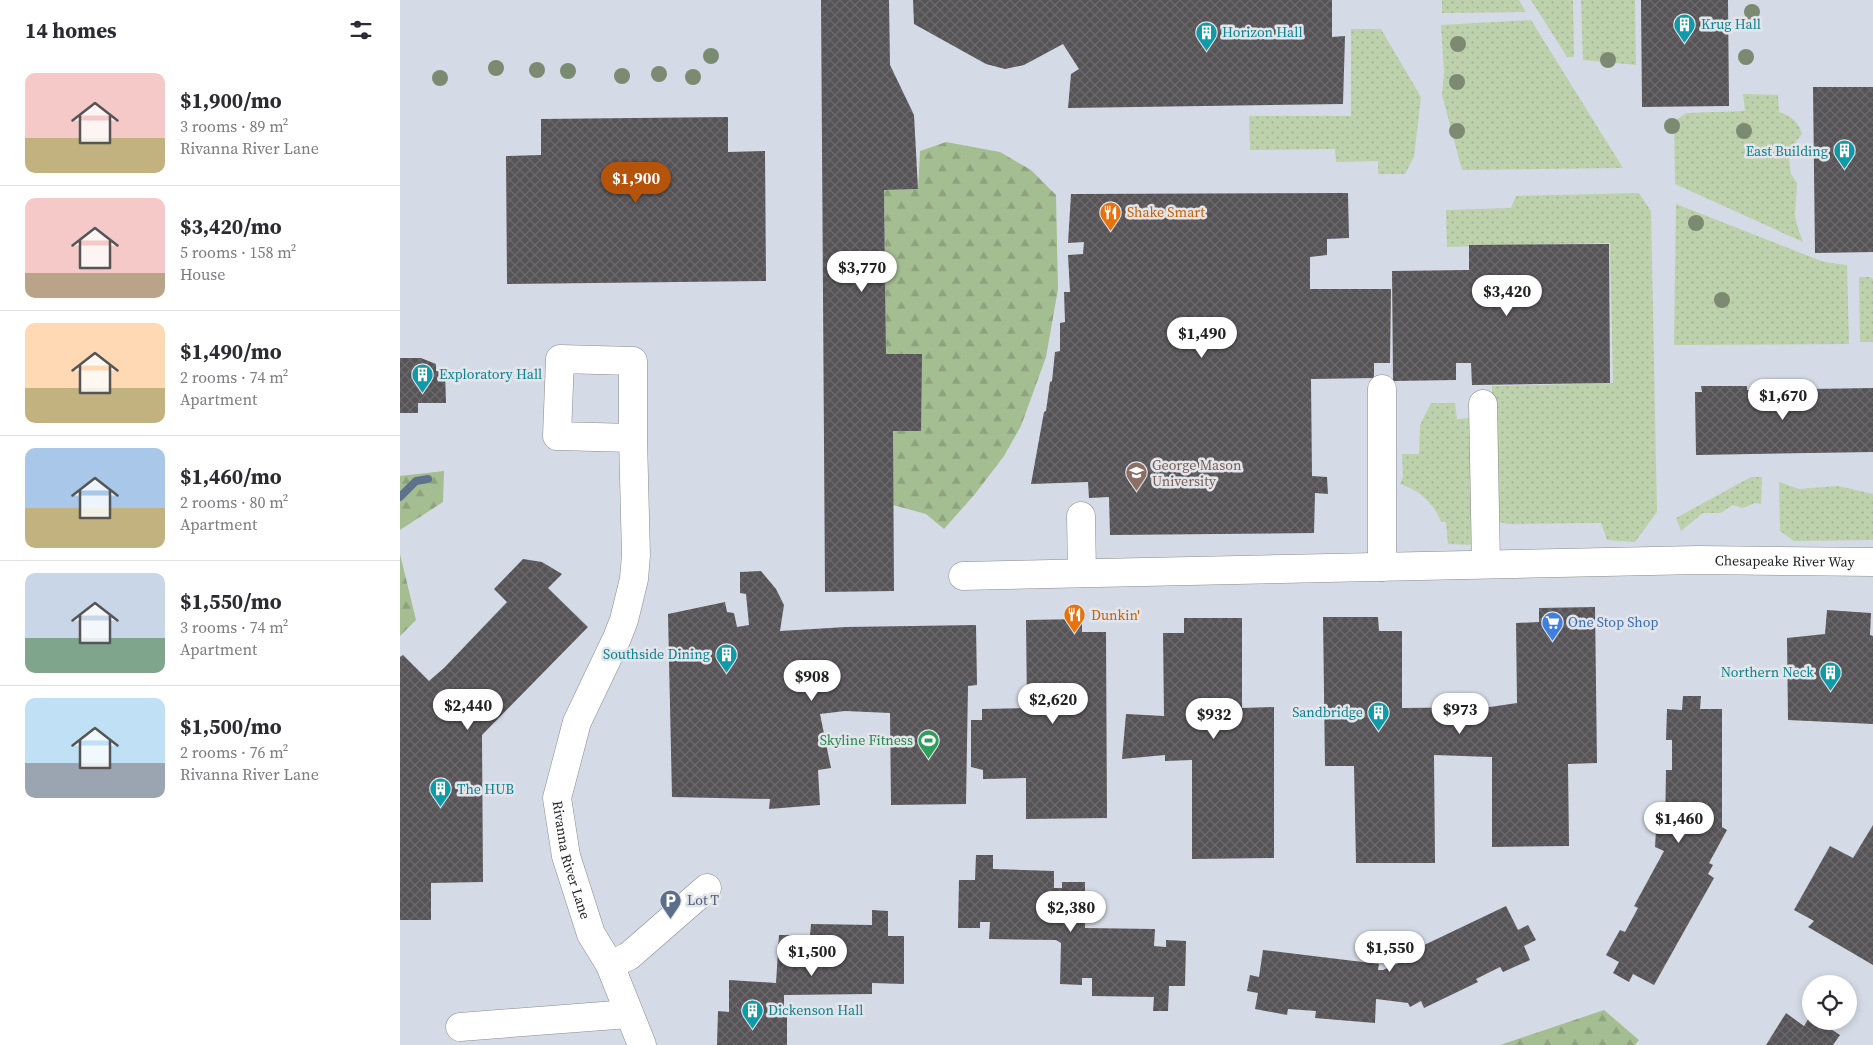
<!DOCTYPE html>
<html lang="en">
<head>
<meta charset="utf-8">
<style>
  body { margin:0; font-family:"Source Serif 4",serif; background:#f2f2f3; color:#2b2b33; height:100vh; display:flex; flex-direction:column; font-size:19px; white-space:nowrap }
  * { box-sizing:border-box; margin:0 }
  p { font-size:16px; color:#7c7c81 }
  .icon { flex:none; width:28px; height:28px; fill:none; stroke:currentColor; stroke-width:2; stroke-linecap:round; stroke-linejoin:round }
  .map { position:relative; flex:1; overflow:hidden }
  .side { display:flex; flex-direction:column; background:#fff; width:400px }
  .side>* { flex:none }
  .buttons { position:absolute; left:1402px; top:975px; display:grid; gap:10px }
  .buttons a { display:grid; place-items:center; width:55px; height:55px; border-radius:50%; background:#fff; box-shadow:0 2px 8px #0003; font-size:25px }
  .price { position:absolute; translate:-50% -42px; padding:0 11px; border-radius:18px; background:#fff; color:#222; font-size:16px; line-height:32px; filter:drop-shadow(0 1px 2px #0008) }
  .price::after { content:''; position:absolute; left:50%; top:30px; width:15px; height:11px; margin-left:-8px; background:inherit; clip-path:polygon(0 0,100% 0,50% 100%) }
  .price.active { background:#b45309; color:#fff }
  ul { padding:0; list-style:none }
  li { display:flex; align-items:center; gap:15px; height:125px; padding:0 25px }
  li+li { border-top:1px solid #e1e1e2 }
  li span { display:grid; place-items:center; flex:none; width:140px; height:100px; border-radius:10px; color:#555 }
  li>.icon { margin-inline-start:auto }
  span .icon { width:60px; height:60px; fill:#fffc; stroke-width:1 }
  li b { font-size:21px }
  h2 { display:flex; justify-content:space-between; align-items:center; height:60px; padding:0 25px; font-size:21px }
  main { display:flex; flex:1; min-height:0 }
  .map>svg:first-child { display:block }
</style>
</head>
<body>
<main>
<section class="side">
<h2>14 homes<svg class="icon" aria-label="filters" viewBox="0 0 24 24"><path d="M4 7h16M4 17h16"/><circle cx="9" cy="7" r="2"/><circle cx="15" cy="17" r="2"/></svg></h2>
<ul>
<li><span style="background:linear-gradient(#f6c9c9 65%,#c2b280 0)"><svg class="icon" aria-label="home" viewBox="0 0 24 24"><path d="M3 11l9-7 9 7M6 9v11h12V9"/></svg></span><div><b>$1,900/mo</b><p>3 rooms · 89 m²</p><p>Rivanna River Lane</p></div></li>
<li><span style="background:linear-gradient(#f6c9c9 75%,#b9a48a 0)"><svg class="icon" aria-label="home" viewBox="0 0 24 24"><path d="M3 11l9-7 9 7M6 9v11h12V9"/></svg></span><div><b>$3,420/mo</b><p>5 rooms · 158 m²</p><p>House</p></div></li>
<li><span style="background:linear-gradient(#ffd9b3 65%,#c2b280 0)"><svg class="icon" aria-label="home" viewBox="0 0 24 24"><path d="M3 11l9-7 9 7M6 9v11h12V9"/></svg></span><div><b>$1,490/mo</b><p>2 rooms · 74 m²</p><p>Apartment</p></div></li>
<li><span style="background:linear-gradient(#a9c7e8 60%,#c2b280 0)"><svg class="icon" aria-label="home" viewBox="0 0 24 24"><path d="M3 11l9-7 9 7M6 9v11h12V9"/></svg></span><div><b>$1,460/mo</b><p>2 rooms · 80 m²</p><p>Apartment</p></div></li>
<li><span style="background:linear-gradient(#c9d6e8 65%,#7fa58c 0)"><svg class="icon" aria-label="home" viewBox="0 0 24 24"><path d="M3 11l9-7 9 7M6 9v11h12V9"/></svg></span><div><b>$1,550/mo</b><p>3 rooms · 74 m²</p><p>Apartment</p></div></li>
<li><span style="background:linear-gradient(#bfe0f5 65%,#9aa5b1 0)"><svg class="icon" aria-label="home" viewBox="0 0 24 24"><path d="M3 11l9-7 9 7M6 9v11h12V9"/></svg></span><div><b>$1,500/mo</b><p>2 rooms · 76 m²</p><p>Rivanna River Lane</p></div></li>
</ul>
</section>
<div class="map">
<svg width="1473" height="1045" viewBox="0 0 1473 1045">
  <defs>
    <pattern id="grass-dots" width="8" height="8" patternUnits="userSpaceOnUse" patternTransform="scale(1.25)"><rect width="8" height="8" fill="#bcd1ac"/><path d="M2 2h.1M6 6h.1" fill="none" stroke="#a1b394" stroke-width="1.8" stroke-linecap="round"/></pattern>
    <pattern id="forest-firs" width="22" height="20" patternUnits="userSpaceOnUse" patternTransform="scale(1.25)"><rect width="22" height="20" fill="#a4bd91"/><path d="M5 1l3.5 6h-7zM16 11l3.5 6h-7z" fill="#8da27d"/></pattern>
    <pattern id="building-cross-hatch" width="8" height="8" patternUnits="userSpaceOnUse" patternTransform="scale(1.25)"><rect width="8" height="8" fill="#575457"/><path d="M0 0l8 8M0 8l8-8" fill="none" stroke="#6b696c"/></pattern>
  </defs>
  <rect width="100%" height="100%" fill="#e3e5ea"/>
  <path fill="#d5dbe6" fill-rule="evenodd" d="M0,0h1473v1045h-1473zM1411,984h38v37h-38z"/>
  <path fill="url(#grass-dots)" d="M1042,0h77l7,12 -84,1z
    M1131,0h42l1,57h-7z
    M1181,0h54l1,65 -53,-5z
    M1131,20l92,148 -161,2 -20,-75 2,-23 -3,-47z
    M951,29h30l40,68 -7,60 -9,17h-27v-13l-42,1 -1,-13 -85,1 -1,-34h102z
    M1343,94l35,1 1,17c12,4 20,10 23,22l-14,18 3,22 6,9 -2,32 2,10 6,17 -128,-58 -1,-63 13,-8 58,-2z
    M1239,193l12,18 6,301 -22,30 -28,-2 -6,-17 -93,1 -13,-3 -3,-135 121,-3 -3,-140 -163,4 -1,-37 65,-2 5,-12z
    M1276,204l148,58 23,3 2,79 -175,1z
    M1459,277h10l4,2v63h-13z
    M1031,403h24l2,16 14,-1 3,127 -26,-1 -2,-22h-5c-7,-19 -22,-32 -41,-38l3,-7 -1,-23h17l1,-29z
    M1351,477h11l-1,27 -6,-1 -12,5 -10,-3 -13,8h-17l-22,18 -5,-13z
    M1379,482l20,7 39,-3 35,8v46l-79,1 -14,-10z"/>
  <path fill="url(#forest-firs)" d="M546,142l54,10 31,18 25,25 2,94 -12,68 -25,69 -17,30 -29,38 -31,35 -18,-15 -33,-9v-74h28l-35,-77 -2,-164 34,-1 2,-38z
    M44,471l-1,31 -43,28v-54z
    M0,554l16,66 -16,16z
    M1204,1010l35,30 -4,5h-135z"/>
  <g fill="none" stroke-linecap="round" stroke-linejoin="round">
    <path stroke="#5e728e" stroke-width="8" d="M0,497l16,-16 12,-2"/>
  </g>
  <path fill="url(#building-cross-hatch)" d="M421,0h68l1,65 24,50 4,74 -34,1 2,164h36l-1,77h-28l1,160 -69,1z
    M513,0h419v37l13,-1 -2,68 -275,4 3,-34 8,-5 -16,-25 -39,21 -19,4 -19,-5 -72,-40z
    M1241,0h87l1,106 -87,1z
    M1413,87h60v165l-58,1z
    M328,117v35l37,-1 1,130 -259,3 -1,-128 35,-1v-36z
    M948,193l1,45 -22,1v16l-17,2v32h81l-1,74h-16v15l-63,1 1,97 15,1 1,17 -13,-1 -1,40 -204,2 -1,-38 -20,1 -1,-16 -57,2 13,-72 2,-1 4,-29 2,-1 3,-29 5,-1v-28l5,-1 -1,-30h6l-2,-37 15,-1 1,-12 -16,1 3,-49z
    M1209,244l1,139 -138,2 -1,-22h-15v17l-63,1 -1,-110 77,-1v-25z
    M0,358h21l15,6v7h9l1,32h-28v10h-18z
    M1301,386h46v4l126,-2v64l-177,3 -1,-63h7z
    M123,559l19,3 20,12 -14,14 40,39 -106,108 1,147 -52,1v37h-31v-263l3,-2 26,26 15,-13 63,-66 -13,-13z
    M361,571l15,18 8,16 -4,26 66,-4 130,-2 1,60 -9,1 -2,118 -75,1 -1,-92 -45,-2 -25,3 11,54 -13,2 2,35 -51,4 1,-10 -98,-2 -4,-183 57,-12 2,10 7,1 3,14 12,-2 -3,-31 -6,-1v-21z
    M1195,607l2,156 -29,1 1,82 -77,1v-90l-58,-2 1,108h-79l-2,-97h-29l-2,-149h55l1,14h23v77l88,-1 27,-4 -1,-80 23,-1v-14z
    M1427,610l44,3 -1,22 3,1v88l-85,-4 -1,-82 38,-4z
    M784,618h58v90l32,-1v151l-82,1v-99l-27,1v-6l-43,4 4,-45 38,2 -1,-83h21z
    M682,619v13h24l1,186 -81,1v-41l-43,1v-9l-12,-3v-47h11v-11l45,-1 -1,-88z
    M1283,696h18l-1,13h22v118l5,3 -18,33 4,2 -5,9 6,4 -60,107 -21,-11 -4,8 -16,-9 6,-11 -13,-7 14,-25 5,2 13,-24 -4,-2 30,-55 -9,-4 1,-16h9l1,-61h6v-30h-6l1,-31 15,1z
    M1473,825v140l-65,-38 6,-6 -20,-11 36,-64 23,12z
    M576,855h17v14l61,2v17h8v-6h23v46l70,1 -1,17 12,1v-7l20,1 -1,45h-16l-1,25h-15l1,-14 -62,-1v-18h-10v7l-22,-1 1,-41 -5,-3 -67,-1 1,-17h-10v6h-22l1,-48h16z
    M1106,906l12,24 10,-5 8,15 -12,6 6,14 -27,12 -3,-5 -24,12 2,3 -54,26 -3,-7 -11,6 -2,-4 -32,-4 -1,24 -60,-5 1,-7 -28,-2 -1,6 -32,-6 3,-16 -11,-2 3,-16 9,2 4,-27 116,14 -1,6h5l16,-7 -2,-5z
    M472,910l16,1v25h16v48l-32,-1v11l-88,1v17h3v33h-70l1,-34 11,1v-32l47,3 3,-48h31l1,-11 61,1z
    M1386,1013l18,13 6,-10 1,5h7l22,14 -7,10h-67z"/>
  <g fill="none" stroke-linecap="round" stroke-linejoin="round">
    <defs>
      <g id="minor">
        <path d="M982,389v178"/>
        <path d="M1083,404l3,160"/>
        <path id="s1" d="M233,438l-76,-2 3,-77 73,2v77l3,117 -2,24 -10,41 -7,18 -40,84 -20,76 9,58 25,78 19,31 32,80"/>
        <path d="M681,516l1,57"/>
        <path id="s2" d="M563,576l735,-16 175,2"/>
        <path d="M210,965l19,-9 78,-68"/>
        <path d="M60,1027l169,-13"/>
      </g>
    </defs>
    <use href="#minor" stroke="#888a8e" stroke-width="29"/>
    <use href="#minor" stroke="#fff" stroke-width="28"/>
  </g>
  <g fill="#7c8a72">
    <circle cx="1352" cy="12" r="8"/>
    <circle cx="1058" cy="44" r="8"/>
    <circle cx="311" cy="56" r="8"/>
    <circle cx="1346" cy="57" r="8"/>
    <circle cx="1208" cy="60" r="8"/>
    <circle cx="96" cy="68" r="8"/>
    <circle cx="137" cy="70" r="8"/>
    <circle cx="168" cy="71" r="8"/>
    <circle cx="259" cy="74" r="8"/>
    <circle cx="222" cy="76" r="8"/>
    <circle cx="293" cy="77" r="8"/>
    <circle cx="40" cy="78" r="8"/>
    <circle cx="1057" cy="82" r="8"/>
    <circle cx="1272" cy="126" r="8"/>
    <circle cx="1057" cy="131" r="8"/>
    <circle cx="1344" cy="131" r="8"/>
    <circle cx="1296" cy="223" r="8"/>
    <circle cx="1322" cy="300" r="8"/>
  </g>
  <defs>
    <symbol id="building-pin" viewBox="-11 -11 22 30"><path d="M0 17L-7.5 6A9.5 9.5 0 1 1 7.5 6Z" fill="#0f9aa8" stroke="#e3e5ea"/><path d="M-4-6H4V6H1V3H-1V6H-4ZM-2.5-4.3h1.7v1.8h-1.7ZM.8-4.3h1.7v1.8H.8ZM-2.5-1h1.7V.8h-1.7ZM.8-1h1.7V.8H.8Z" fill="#fff"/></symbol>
    <symbol id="restaurant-pin" viewBox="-11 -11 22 30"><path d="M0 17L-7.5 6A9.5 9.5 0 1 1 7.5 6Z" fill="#e8710a" stroke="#e3e5ea"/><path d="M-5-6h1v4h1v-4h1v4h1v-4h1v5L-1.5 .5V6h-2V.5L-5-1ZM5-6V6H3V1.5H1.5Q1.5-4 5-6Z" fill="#fff"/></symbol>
    <symbol id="university-pin" viewBox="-11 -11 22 30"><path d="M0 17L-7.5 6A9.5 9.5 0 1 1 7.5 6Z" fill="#8d6e63" stroke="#e3e5ea"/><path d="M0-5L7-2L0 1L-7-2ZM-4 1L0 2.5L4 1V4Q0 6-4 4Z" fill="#fff"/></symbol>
    <symbol id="supermarket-pin" viewBox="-11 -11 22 30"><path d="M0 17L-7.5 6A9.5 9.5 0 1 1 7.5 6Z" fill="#3f7fe0" stroke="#e3e5ea"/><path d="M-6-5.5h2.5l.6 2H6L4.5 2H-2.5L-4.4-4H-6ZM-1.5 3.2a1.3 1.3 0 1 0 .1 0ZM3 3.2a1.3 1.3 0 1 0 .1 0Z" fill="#fff"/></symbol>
    <symbol id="stadium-pin" viewBox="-11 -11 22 30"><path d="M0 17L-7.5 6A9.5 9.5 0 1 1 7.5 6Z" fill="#2e9e5b" stroke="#e3e5ea"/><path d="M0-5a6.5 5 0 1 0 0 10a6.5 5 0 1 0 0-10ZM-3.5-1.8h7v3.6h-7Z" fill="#fff"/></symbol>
    <symbol id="parking-pin" viewBox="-11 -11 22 30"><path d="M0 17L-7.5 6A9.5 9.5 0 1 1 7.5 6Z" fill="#5c6f8a" stroke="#e3e5ea"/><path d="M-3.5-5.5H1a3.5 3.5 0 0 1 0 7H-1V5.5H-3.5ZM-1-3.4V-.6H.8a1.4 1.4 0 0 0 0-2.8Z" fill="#fff"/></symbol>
  </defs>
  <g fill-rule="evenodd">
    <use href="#building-pin" x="1272" y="12" width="25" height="34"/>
    <use href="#building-pin" x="794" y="20" width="25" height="34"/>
    <use href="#building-pin" x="1432" y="138" width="25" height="34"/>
    <use href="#restaurant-pin" x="698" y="200" width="25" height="34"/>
    <use href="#building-pin" x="10" y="362" width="25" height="34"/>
    <use href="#university-pin" x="724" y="460" width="25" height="34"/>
    <use href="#restaurant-pin" x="662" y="602" width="25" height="34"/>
    <use href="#supermarket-pin" x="1140" y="610" width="25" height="34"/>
    <use href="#building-pin" x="314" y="642" width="25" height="34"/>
    <use href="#building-pin" x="1418" y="660" width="25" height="34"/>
    <use href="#building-pin" x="966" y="700" width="25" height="34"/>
    <use href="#stadium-pin" x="516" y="728" width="25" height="34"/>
    <use href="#building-pin" x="28" y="776" width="25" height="34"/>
    <use href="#parking-pin" x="258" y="888" width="25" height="34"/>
    <use href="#building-pin" x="340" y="998" width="25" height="34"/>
  </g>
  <g text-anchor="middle" stroke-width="5" stroke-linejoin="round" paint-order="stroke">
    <g font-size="14" fill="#0d838f" stroke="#e3e5ea" text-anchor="start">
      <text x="1301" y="29">Krug Hall</text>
      <text x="822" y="37">Horizon Hall</text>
      <text x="1428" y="156" text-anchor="end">East Building</text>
      <text x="39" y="379">Exploratory Hall</text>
      <text x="310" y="659" text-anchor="end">Southside Dining</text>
      <text x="1414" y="677" text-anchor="end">Northern Neck</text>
      <text x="963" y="717" text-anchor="end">Sandbridge</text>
      <text x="57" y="794">The HUB</text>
      <text x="368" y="1015">Dickenson Hall</text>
    </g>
    <g font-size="14" fill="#c56008" stroke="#e3e5ea" text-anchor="start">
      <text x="727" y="217">Shake Smart</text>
      <text x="691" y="620">Dunkin'</text>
    </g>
    <g font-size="14" fill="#785e54" stroke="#e3e5ea" text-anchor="start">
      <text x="752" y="470">George Mason<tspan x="752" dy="16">University</tspan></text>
    </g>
    <g font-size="14" fill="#232426" stroke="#e3e5ea">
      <text dy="5" stroke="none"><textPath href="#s2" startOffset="822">Chesapeake River Way</textPath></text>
      <text dy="5" stroke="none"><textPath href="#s1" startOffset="741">Rivanna River Lane</textPath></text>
    </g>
    <g font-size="14" fill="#366cbe" stroke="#e3e5ea" text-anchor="start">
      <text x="1168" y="627">One Stop Shop</text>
    </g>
    <g font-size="14" fill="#27864d" stroke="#e3e5ea" text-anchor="end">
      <text x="513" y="745">Skyline Fitness</text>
    </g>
    <g font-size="14" fill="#4e5e75" stroke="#e3e5ea" text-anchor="start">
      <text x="287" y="905">Lot T</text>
    </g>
  </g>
</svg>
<div class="buttons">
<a><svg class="icon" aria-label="locate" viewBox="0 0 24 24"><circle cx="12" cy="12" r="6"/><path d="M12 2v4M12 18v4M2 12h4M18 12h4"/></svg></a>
</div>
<b class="price active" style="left:236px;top:204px">$1,900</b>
<b class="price" style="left:462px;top:293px">$3,770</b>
<b class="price" style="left:1107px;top:317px">$3,420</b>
<b class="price" style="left:802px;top:359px">$1,490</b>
<b class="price" style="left:1383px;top:421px">$1,670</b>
<b class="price" style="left:412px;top:702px">$908</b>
<b class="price" style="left:653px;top:725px">$2,620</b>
<b class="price" style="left:68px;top:731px">$2,440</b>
<b class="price" style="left:1060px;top:735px">$973</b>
<b class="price" style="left:814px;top:740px">$932</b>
<b class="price" style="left:1279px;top:844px">$1,460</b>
<b class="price" style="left:671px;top:933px">$2,380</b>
<b class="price" style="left:990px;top:973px">$1,550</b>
<b class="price" style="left:412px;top:977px">$1,500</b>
</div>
</main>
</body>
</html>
